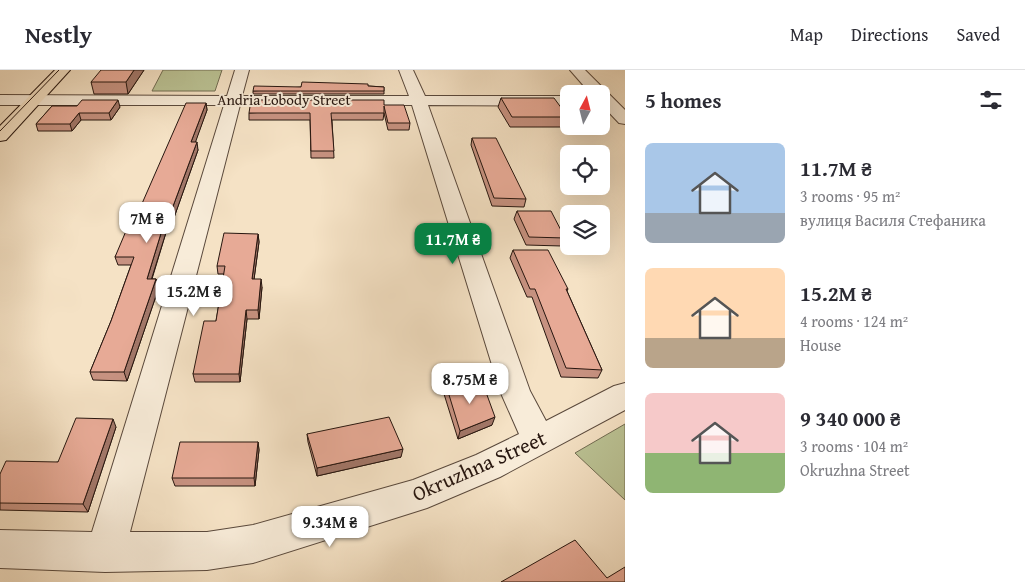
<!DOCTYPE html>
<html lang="en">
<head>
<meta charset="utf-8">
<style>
  body { margin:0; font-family:"Gentium Book Plus",serif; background:#f2f2f3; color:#2b2b33; height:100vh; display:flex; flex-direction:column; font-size:19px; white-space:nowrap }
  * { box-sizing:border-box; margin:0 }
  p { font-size:16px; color:#7c7c81 }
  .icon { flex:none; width:28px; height:28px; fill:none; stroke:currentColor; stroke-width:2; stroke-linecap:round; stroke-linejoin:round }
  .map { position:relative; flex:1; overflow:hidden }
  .panel { display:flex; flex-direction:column; background:#fff; width:400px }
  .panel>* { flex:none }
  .needle { width:32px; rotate:7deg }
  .fabs { position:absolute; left:560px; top:15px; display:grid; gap:10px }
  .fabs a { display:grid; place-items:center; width:50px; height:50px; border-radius:8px; background:#fff; box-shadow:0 5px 20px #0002; font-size:25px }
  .price { position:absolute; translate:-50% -42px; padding:0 11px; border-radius:10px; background:#fff; color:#222; font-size:16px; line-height:32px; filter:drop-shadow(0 1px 2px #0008) }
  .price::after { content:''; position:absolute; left:50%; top:30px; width:15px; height:11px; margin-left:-8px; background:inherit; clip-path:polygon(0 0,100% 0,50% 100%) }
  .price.selected { background:#0b8043; color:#fff }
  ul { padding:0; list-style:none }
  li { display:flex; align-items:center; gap:15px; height:125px; padding:0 20px }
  li span { display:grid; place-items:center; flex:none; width:140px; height:100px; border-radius:8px; color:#555 }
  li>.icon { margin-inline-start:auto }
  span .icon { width:60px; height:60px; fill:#fffc; stroke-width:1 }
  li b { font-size:21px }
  h2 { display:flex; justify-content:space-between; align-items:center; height:60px; padding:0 20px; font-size:21px }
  header { display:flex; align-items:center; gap:30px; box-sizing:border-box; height:70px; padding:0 25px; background:#fff; border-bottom:1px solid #e1e1e2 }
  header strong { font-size:24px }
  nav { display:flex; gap:28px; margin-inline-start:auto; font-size:18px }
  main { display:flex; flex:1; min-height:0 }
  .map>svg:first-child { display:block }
</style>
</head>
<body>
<header>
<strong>Nestly</strong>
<nav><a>Map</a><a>Directions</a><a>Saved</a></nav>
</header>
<main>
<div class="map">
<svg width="625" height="512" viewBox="0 0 625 512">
  <rect width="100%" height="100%" fill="#f5e2c5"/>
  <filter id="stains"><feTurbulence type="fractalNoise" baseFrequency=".004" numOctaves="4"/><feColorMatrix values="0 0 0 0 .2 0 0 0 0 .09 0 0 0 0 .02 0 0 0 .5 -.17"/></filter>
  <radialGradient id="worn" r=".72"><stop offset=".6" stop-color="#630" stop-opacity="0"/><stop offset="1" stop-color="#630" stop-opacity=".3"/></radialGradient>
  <path fill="#bbc395" stroke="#716c52" d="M163,0h59l-7,21h-63z
    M625,354v76l-50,-47z"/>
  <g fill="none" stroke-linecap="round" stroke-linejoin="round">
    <defs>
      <path id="minor" d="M235,0h14l-7,26h167l-10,-26h14l12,26h144v10l-141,-1 102,286 16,30 68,-35 11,-3v27l-125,67 -73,31 -174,55 -46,7 -102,2 -105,-4v-38l92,2 132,-427h-224v-10l227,1zM240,35h172l88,286 19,43 -43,21 -63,25 -160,45 -46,7h-77z
        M570,0h15l40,40v14l-6,-1 -18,-19v-10h-10z"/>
      <path id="major" d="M55,0h15l-64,70 -6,1v-15z"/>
    </defs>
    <use href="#minor" stroke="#5a493c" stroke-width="2"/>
    <use href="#major" stroke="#27160f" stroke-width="2"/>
    <use href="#minor" fill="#f8ecd9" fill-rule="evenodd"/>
    <use href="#major" fill="#f5e2c5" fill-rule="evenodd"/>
    <path stroke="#27160f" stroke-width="1" d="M0,61l59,-61"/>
  </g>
  <path fill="#c79281" stroke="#27160f" d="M144,0l-16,24h-34l-3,-12z
    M368,16l16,1v7h-131v-3l48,-4z
    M501,28l67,19 -3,10h-55l-12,-20z
    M206,33l1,7 -12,32 3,8 -27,76h-3l-16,53h4l3,8 -32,94 -34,-1 -3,-8 21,-51 20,-56h-13l-3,-8 15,-26z
    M384,35l26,18 -1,7h-21l-4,-17 -1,7h-51l2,38h-23l-1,-38h-61v-7z
    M52,36l68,1 -9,13h-30l-9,11h-34l-2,-7z
    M472,68l54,61 -2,8 -32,-1 -21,-61z
    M517,141l48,27 -3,8 -36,-1 -12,-26z
    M258,164l1,8 -5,37 8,8 -3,32h-12l-7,63h-45l-2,-8 23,-53 8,-47h-6l-1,-8z
    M513,180l55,39 -1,2 35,79 -4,8 -37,-1 -29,-80h-5l-17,-39z
    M446,315l46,40 -34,14 -14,-45z
    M116,357l-28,85 -88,-2v-36l58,-12z
    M307,364l94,23 -84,19 -9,-34z
    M258,372l1,8 -4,36h-80l-3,-8z"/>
  <path fill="#a27769" stroke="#27160f" d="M134,0h10l-16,24 -2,-12z
    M118,30l2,7 -9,13 -2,-7z
    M206,33l1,7 -14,39 -2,-7z
    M79,43l2,7 -9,11 -2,-7z
    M197,72l1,8 -27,76 -2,-9z
    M166,147l2,9 -19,61 -2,-8z
    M258,164l1,8 -6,45 -1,-8z
    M156,209l3,8 -32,94 -3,-9z
    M261,209l1,8 -3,32 -1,-9z
    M246,240l1,9 -7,63 -1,-8z
    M495,347l-3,8 -34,14 2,-8z
    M113,349l3,8 -28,85 -5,-8z
    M258,372l1,8 -4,36 -1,-8z
    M403,379l-2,8 -84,19v-8z"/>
  <path fill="#e7aa96" stroke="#27160f" d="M101,0h33l-8,12h-35z
    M302,12l66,2v2l16,1v4h-131l1,-5 47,1z
    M501,28h53l14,19h-56z
    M82,30h36l-9,13h-30l-9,11h-34l16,-18h25z
    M251,30h133v5h20l6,18h-22l-4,-17v7h-53l3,38h-23l-1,-38h-61z
    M186,33h20l-15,39h6l-28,75h-3l-19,62h9l-32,93h-34l21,-51 23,-64h-19l11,-26h4z
    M472,68h24l30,61 -32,-1z
    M517,141h34l14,27 -36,-1z
    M224,163l34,1 -6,45h9l-3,31h-12l-7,64h-46l11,-53h12l9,-55h-8z
    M513,180h35l20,39h-2l36,81 -36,-2 -31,-79h-5z
    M483,314l12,33 -35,14 -14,-46z
    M389,347l14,32 -86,19 -10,-34z
    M76,348l37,1 -30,85 -83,-1v-29l6,-13 52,1z
    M180,372h78l-4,36h-82z
    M575,470l32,38 18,-11v15h-124z"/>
  <g text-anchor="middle" stroke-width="4" stroke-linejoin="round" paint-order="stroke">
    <g font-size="15" fill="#27160f" stroke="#f8ecd9">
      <text x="284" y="35">Andria Lobody Street</text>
    </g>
    <g font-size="21" fill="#27160f" stroke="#f8ecd9">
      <text transform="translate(479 396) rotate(-24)" y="7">Okruzhna Street</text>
    </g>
  </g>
  <rect width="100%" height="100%" filter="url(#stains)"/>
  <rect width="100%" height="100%" fill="url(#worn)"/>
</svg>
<div class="fabs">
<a><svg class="needle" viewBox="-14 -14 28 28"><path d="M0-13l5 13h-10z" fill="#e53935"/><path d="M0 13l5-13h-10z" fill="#7c7c81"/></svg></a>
<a><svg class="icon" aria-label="locate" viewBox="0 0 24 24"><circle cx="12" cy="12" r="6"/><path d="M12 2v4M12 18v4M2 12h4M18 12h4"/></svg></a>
<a><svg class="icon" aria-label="layers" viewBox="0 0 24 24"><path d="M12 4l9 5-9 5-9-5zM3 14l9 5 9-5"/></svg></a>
</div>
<b class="price" style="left:147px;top:174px">7M ₴</b>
<b class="price selected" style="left:453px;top:195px">11.7M ₴</b>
<b class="price" style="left:194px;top:247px">15.2M ₴</b>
<b class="price" style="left:470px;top:335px">8.75M ₴</b>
<b class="price" style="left:330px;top:478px">9.34M ₴</b>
</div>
<section class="panel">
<h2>5 homes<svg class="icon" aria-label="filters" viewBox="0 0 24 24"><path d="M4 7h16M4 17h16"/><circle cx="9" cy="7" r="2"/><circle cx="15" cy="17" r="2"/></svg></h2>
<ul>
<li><span style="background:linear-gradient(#a9c7e8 70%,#9aa5b1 0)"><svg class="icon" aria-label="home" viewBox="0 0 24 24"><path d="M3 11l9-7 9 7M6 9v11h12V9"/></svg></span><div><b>11.7M ₴</b><p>3 rooms · 95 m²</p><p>вулиця Василя Стефаника</p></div></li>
<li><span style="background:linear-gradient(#ffd9b3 70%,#b9a48a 0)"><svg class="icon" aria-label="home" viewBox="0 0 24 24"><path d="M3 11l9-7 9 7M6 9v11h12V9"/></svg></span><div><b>15.2M ₴</b><p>4 rooms · 124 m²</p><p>House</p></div></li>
<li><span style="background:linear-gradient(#f6c9c9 60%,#8fb573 0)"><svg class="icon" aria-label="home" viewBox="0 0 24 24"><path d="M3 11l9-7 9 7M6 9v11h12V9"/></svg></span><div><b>9 340 000 ₴</b><p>3 rooms · 104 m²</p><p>Okruzhna Street</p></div></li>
</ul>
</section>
</main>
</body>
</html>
